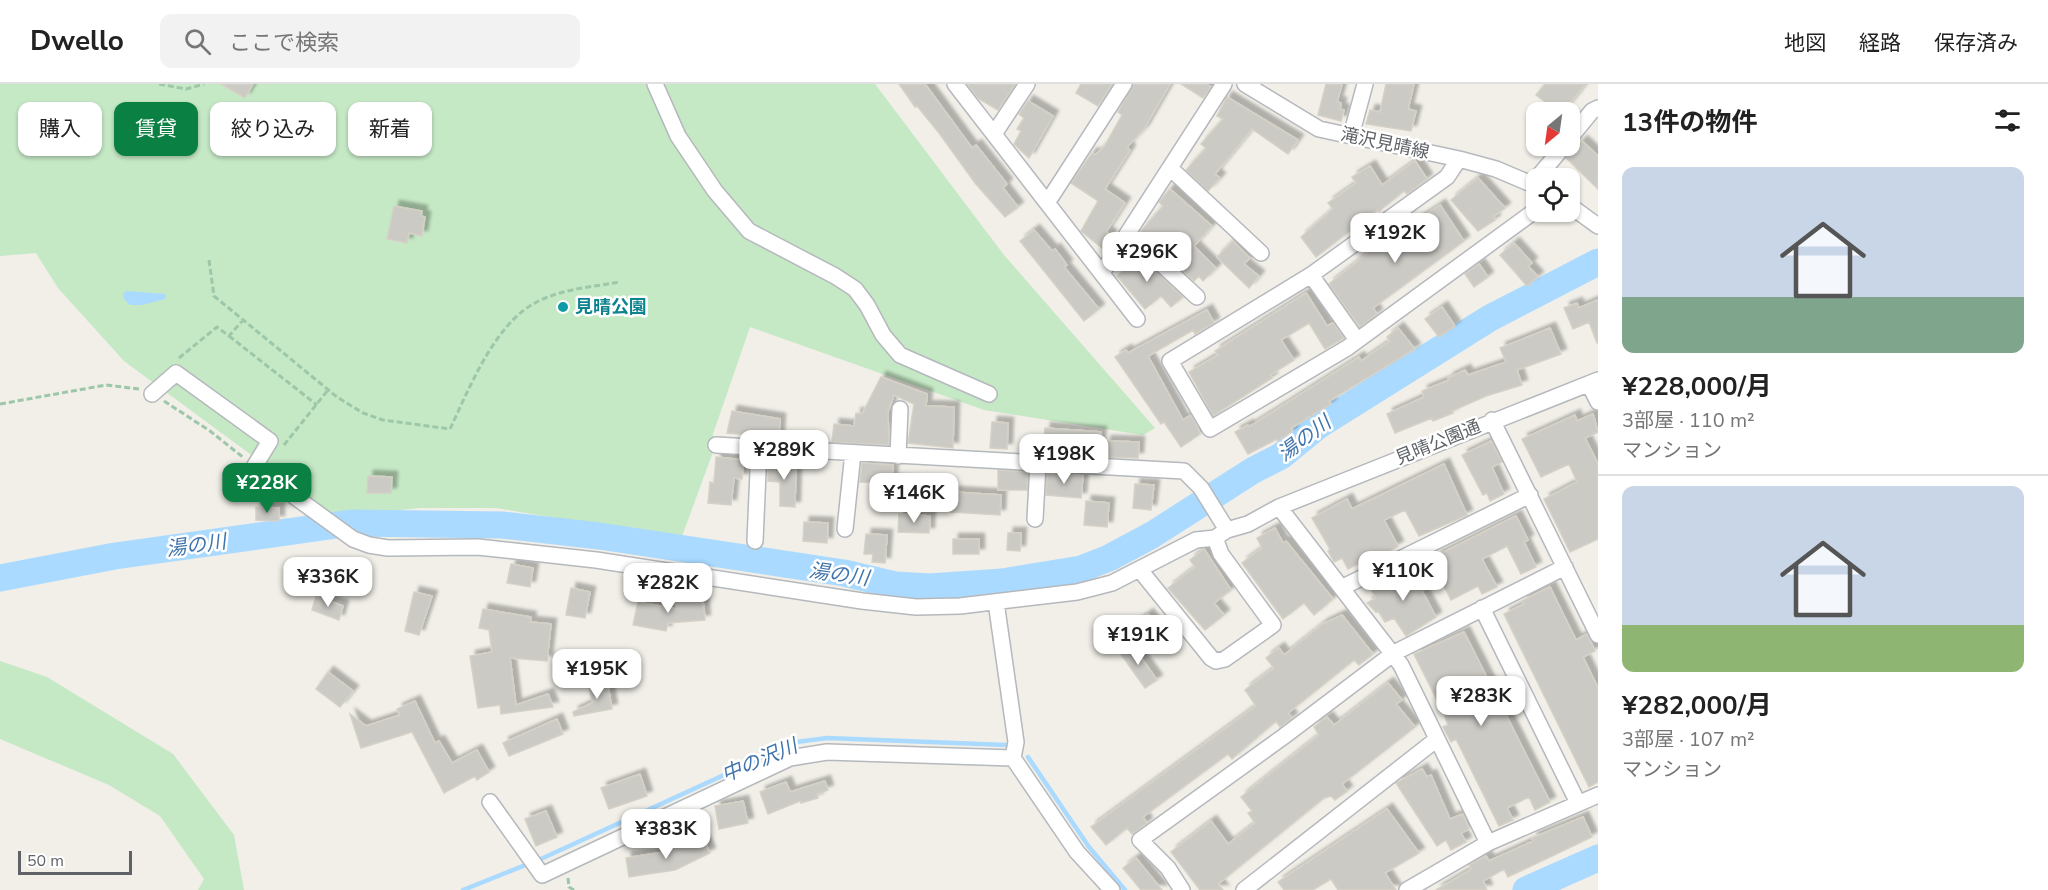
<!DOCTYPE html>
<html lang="ja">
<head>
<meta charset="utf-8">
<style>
  body { margin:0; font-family:"Nunito Sans","Noto Sans JP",sans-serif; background:#f2f2f2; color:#222; height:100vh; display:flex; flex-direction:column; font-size:22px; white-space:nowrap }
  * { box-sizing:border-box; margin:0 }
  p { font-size:20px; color:#767676 }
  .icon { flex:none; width:33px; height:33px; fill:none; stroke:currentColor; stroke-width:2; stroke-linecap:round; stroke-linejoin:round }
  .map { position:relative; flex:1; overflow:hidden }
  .panel { display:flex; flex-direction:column; background:#fff; width:450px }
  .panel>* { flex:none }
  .top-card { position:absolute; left:18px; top:18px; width:570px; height:54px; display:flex; gap:12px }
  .needle { width:39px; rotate:209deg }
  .tools { position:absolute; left:1526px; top:18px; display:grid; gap:12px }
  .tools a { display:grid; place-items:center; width:54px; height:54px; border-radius:12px; background:#fff; box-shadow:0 2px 4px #0004; font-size:30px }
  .scale { position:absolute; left:18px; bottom:15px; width:114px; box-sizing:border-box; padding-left:6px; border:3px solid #5f6368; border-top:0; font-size:16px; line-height:21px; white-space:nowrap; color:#5f6368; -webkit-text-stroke:4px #fff; paint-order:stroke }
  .price { position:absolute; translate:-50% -51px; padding:0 14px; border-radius:12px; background:#fff; color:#222; font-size:20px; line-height:39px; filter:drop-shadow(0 2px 3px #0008) }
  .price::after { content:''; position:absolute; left:50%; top:36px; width:18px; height:14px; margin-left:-9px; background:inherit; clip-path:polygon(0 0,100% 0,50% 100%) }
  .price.selected { background:#0b8043; color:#fff }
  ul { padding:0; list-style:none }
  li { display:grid; align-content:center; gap:12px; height:318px; padding:0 24px }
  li+li { border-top:2px solid #e0e0e0 }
  li span { display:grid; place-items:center; height:186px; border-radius:12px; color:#555 }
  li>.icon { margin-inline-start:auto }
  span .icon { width:108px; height:108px; fill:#fffc; stroke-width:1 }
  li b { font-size:26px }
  h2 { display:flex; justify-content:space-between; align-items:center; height:72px; padding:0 24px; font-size:26px }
  .pill { padding:0 21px; border-radius:12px; background:#fff; box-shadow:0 2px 4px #0004; font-size:21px; line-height:54px }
  .pill.selected { background:#0b8043; color:#fff }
  header { display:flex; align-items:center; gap:36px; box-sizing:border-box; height:84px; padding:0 30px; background:#fff; border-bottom:2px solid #e0e0e0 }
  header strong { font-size:28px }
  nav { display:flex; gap:33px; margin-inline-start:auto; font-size:21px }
  .search { width:420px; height:54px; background:#f2f2f2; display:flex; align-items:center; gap:15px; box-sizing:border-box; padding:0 21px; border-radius:12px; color:#767676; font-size:22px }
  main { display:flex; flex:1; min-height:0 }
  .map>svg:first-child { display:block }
</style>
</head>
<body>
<header>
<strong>Dwello</strong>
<div class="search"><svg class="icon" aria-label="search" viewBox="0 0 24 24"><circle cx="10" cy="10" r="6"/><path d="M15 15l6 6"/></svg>ここで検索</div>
<nav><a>地図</a><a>経路</a><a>保存済み</a></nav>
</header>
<main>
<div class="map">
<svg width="1598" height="806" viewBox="0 0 1598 806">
  <defs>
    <filter id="shadow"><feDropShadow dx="5.5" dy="-5.5" stdDeviation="1.5" flood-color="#0004"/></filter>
  </defs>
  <rect width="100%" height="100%" fill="#f1efe8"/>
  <path fill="#c5e8c5" d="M0,0h875l129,171 151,173 -12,7 -159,-25 -234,-83 -37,107v18l-32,87 -185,-31h-77l-84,9 -211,-156 -66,-73 -22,-35 -36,3z
    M0,577l47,16 126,77 61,81 10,55h-46l6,-11 -44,-63 -51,-31 -109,-46z"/>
  <path fill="#aadaff" d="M127,207l39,3 -1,5 -23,6h-12l-6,-6 -1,-6z"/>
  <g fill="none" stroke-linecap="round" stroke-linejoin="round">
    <path stroke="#aadaff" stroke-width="4.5" d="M1028,673l61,90 36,43
      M463,806l80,-32 253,-116 31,-4 179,7"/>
    <path stroke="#aadaff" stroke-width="27" d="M0,494l115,-22 236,-33 151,2 97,11 245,37 51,12 35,2 72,-5 79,-13 28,-11 43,-23 100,-64 29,-15 38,-31 171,-107 108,-56
      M1526,806l72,-32"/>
  </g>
  <path fill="#cccac5" stroke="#d6d1c6" stroke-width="1.5" filter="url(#shadow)" d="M221,0h32l-8,14z
    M899,0h26l47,64 4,-3 31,39 -4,4 15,19 -13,10 -30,-34 -36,-50 -22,-27 -2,1z
    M967,0h48l-17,26 -19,-11z
    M1081,0h31l-14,22 -22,-13z
    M1134,0h36l-26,45 -17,18 3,3 -25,39 20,14 -19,29 5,3 -9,13 -21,-17 17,-30 -27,-18 21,-30 3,2 9,-8 18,-32 -4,-3z
    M1181,0h25l5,3 -8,11z
    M1326,0h16l-5,18 4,1 -1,6 4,1 -3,11 -23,-6z
    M1386,0h28l-6,25 8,2 -5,20 -45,-7 4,-14 10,2z
    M1545,0h40l-22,28h-18l5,-6 -14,-11z
    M1227,13l71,43 -10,14 -36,-25 -37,45 5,4 -12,13 -22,-21 20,-22 -5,-4 22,-25 -6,-3z
    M1028,17l25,15 -24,42 -15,-14 7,-13 -4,-2 7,-11 -5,-4z
    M1582,57l16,15v33l-32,-31z
    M1415,77l12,18 -20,15 -3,-3 -25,20 -1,-2 -62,48 -15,-20 32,-28 -5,-6 28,-20 -4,-6 18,-11 12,19z
    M1478,94l27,30 -12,9 2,3 -17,11 -27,-31z
    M1170,105l42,37 -18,20 22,22 -13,13 -4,-5 -5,5 -53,-50 22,-25 -4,-4z
    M1440,121l24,36 -91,67 4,6 -17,13 -31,-43 38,-30z
    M394,122l28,5 -1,5 4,1 -3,19 -13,-3 -2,10 -20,-4z
    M1034,146l18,21 3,-2 12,16 -3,2 35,42 -15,12 -64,-80z
    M1233,157l17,17 -6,6 15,12 -10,12 -32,-31z
    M1514,159l18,20 -4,3 10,11 -11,9 -27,-31z
    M1134,167l49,46 -12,10 -10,-11 -16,13 -28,-33 15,-13 -5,-6z
    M1479,180l9,13 -14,10 -9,-13z
    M1306,209l21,33 6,-3 11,15 -19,11 -16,-26 -28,17 13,20 -24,15 2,3 -59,38 -24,-44 29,-17 -3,-4z
    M1598,216v43h-1l-8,-21 -16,7 -9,-21 13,-5 2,5z
    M1442,223l13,19 -16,11 -14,-18z
    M1207,226l7,13 -19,11 -2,-4 -45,26 35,64 8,-5 7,13 2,6 -19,13 -17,-25 -3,2 -46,-67 11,-7 2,3z
    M1398,244l17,21 -86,52 2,3 -40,24 2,3 -15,10 -1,-2 -29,15 -13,-22 13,-7 1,2 110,-70 2,4 29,-20 -3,-4z
    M1550,244l11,26 -44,16 5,15 -36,11 -34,15 1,2 -20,8 -1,-3 -37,15 -8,-19 37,-17 -2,-6 27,-11 -1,-2 17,-8 3,5 38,-13 -6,-14z
    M881,293l46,17 -1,12 28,1 -1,41 -45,-5 6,-39 -20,-9 -6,17 1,33 -57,-3 2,-18 20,2 2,-13 6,1z
    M732,327l48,8 -1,18 -52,-4z
    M1593,330l5,18 -13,6 13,26v75l-28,13 -26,-53 33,-17 -8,-18 -28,13 -19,-38 53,-24 2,6z
    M992,338l16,1 -1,26 -17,-1z
    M1045,344l56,4 -2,18 -36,-4 -1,8 -19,-1z
    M1106,357l33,1 -1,16 -35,-1z
    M1491,357l11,21 -10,5 12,27 -14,7 -3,-8 -4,2 -21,-40z
    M716,373l27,3 -1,19 -8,-1 -3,27 -23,-2 2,-21 4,1z
    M768,378l28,1 -1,44 -15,-1v-24l-12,-1z
    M862,379l31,2 -1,15 18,1 -2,21 -20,-2v-3l-5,-1 1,-13 -24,-1z
    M1444,380l23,51 -48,21 -14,-26 -21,10 14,26 -14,8 -2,-3 -34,18 -6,-11 -8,4 -6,-11 2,-2 -18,-31 35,-19 5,10z
    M998,386l30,2 -1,18h-29z
    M1047,389l36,2 -2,23 -35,-3z
    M368,392l24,1 -1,16h-24z
    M1135,400l19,1 -3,25 -18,-2z
    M954,408l47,3 -1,20 -50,-3v-12h4z
    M1086,417l23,2 -2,24 -23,-2z
    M256,423l23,1v13l-23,-1z
    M899,430l31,2 -1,17 -31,-1z
    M1516,432l12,24 -4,2 12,25 -15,7 -14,-28 -25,13 15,28 -15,7 -4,-8 -27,14 -18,-35 7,-3 -4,-6z
    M804,438l24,1 -1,20 -24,-2z
    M1275,444l8,15 3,-2 47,58 -19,16 -10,-12 -21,16 -41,-56 20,-15 -5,-10z
    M1008,449h13l-1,18 -13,-1z
    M866,450l21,1 -2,28 -13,-1 1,-8h-9z
    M953,455h26v15h-26z
    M1204,465l27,41 -17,13 10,12 -19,15 -37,-42 27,-21 -5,-7z
    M511,480l22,4 -3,19 -23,-4z
    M1410,484l26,49 -30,19 -12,-18 -9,4 -7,-11 -2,1 -9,-9 9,-5 -5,-9z
    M1550,503l26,53 11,-6 8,17 -12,6 15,31v94l-9,5 -85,-173 20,-10 -2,-3z
    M571,504l19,4 -5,26 -19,-3z
    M414,508l18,4 -13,39 -14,-4z
    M316,512l27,10 -4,14 -27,-10z
    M703,516l2,20 -37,3 -2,8 -33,-6 5,-23 39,7 -1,-7z
    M483,525l48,8 -1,5 21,2 -4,37 -37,-3 6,47 32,-11 5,13 -52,7 -1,-9 -22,3 -8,-52 22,-4 -3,-22 -10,-2z
    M1148,530l12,17 -15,10 -12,-16z
    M1342,531l31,39 -14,11 -5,-5 -66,53 4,5 -12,9 -4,-6 -44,38 -4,-5 -85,63 4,6 -15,11 -5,-6 -21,17 -15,-18 165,-121 -11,-16 29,-22 -8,-10 13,-10 5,7 39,-31z
    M1464,548l86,170 -15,8 -6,-13 -22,11 6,12 -14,6 -43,-87 -5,3 -8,-15 5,-2 -4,-11 -30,-60z
    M1132,561l25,35 -12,8 -25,-35z
    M328,588l25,19 -13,16 -24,-18z
    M603,598l1,5 4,-1 4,23 -38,7 -1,-4 23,-11h-4l-3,-17z
    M1388,599l14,17 -6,4 19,23 -73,57 5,7 -12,9 -4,-4 -7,2 -106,86 5,6h-23l-29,-38 40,-31 17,23 27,-21 -7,-10 4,-2 -11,-14 78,-62 -5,-8 13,-10 7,8z
    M415,617l20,42 4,-2 13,22 25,-13 12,22 -12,8 -2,-4 -31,17 -32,-61 -51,16 -11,-34 16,12 34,-11 -3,-6z
    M557,635l6,15 -54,22 -6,-13z
    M1422,685l5,8 4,-2 19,44 13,-5 6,15 -8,4 5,9 -15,8 -5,-10 -9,6 -41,-63z
    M640,690l7,22 -38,13 -8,-21z
    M825,697l3,9 -11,4 1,4 -17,5 -1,-2 -32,13 -8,-22 26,-10 4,10z
    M743,717l5,22 -29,6 -4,-23z
    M1387,725l32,44 -34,20 11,17h-58l-7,-11 -18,11h-29l-6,-8z
    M546,727l11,26 -21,9 -11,-27z
    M1583,733l9,20 -84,40 -4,-8 -21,12 4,9h-51l36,-21 -3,-4 17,-9 3,5 44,-20 -1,-3z
    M704,756l6,13 -35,17 -46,7 -3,-19 45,-7 14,-8 2,5z
    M1136,774l26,32h-21l-18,-22z"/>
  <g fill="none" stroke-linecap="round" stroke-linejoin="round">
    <defs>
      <path id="minor" d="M655,0l23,52 37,55 34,40 86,45 20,13 12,16 16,30 17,20 89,39
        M955,0l182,235
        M1245,0l74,45 140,30 37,10 40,17
        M994,50l33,-50
        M1351,52l14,-52
        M1569,55l23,-28 6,-3
        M1459,75l-12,18 -136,98 -141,86 40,68 137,-81 189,-138
        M1170,84l91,85
        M1537,94l27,-32
        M1047,119l77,-119
        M1569,121l29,21
        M1128,149l69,64
        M1102,189l122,-189
        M1311,191l46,65
        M1589,300l9,18
        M152,310l24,-21 94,68 -16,26 99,72 16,6 19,3 90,-1 118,13 266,41 54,6 44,-1 117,-14 35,-9 84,-43 19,-2 12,-8 21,-6 31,-17 319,-127
        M1492,336l106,215
        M716,361l468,26 17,17 26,42
        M898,372l2,-47
        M1279,423l122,158 87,178
        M1035,435l3,-55
        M845,445l8,-76
        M755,457l4,-93
        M1140,486l71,88 5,3 9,-2 48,-34 -52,-71 -6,-16
        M1343,503l187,-92
        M1482,524l96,195
        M1013,674l64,94 35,38
        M490,718l52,73 248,-117 37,-6 186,6 3,-16 -20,-140
        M1182,806l-14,-22 -28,-28 143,-103 111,-84 171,-86
        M1244,806l193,-151
        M1407,806l81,-47 110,-48"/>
    </defs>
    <use href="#minor" stroke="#b5b8bc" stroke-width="18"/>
    <path stroke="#9cc7a9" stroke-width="3" stroke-dasharray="6 3" stroke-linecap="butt" d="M159,0l27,5 18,-5
      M209,176l5,36 123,101 26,16 20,7 67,9c19,-40 44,-104 85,-126 25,-14 57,-16 85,-21
      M229,252l88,69
      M179,274l38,-31 12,9 14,-16
      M164,317l46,30 34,27
      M0,320l106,-19 33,4
      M284,361l44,-55
      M568,794l1,9 5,3"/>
    <use href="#minor" stroke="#fff" stroke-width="15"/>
  </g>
  <circle fill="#0f9aa8" stroke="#fff" stroke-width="2" cx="563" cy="223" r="6"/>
  <g text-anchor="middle" stroke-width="5" stroke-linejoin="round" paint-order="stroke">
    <g font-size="18" fill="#5f6368" stroke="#fff">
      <text transform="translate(1385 59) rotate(12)" y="6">滝沢見晴線</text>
      <text transform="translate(1438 358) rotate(-22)" y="6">見晴公園通</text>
    </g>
    <g font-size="18" font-weight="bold" fill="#0d838f" stroke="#fff" text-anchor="start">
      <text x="575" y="229">見晴公園</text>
    </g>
    <g font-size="20" font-style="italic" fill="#4174aa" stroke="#fff">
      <text transform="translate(1304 354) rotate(-37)" y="7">湯の川</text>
      <text transform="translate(196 461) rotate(-8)" y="7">湯の川</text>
      <text transform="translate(839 490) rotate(8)" y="7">湯の川</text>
      <text transform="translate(759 676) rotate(-23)" y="7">中の沢川</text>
    </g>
  </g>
</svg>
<div class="tools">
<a><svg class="needle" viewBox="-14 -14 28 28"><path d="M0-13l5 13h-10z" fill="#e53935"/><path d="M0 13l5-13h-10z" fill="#767676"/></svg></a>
<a><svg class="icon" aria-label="locate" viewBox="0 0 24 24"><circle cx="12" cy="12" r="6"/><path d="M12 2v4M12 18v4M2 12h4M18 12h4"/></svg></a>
</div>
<div class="scale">50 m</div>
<b class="price" style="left:1395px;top:180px">¥192K</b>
<b class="price" style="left:1147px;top:199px">¥296K</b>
<b class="price" style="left:784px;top:397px">¥289K</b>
<b class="price" style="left:1064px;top:401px">¥198K</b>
<b class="price selected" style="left:267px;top:430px">¥228K</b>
<b class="price" style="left:914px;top:440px">¥146K</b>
<b class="price" style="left:1403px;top:518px">¥110K</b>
<b class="price" style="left:328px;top:524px">¥336K</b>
<b class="price" style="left:668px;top:530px">¥282K</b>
<b class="price" style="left:1138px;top:582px">¥191K</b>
<b class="price" style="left:597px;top:616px">¥195K</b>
<b class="price" style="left:1481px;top:643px">¥283K</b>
<b class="price" style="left:666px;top:776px">¥383K</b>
<div class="top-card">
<a class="pill">購入</a>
<a class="pill selected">賃貸</a>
<a class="pill">絞り込み</a>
<a class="pill">新着</a>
</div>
</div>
<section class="panel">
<h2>13件の物件<svg class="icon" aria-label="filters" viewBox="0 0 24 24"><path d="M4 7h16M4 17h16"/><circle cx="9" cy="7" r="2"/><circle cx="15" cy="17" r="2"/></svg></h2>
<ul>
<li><span style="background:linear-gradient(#c9d6e8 70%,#7fa58c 0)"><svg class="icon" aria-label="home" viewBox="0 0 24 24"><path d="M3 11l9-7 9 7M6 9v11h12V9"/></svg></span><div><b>¥228,000/月</b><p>3部屋 · 110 m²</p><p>マンション</p></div></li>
<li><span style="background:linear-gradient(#c9d6e8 75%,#8fb573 0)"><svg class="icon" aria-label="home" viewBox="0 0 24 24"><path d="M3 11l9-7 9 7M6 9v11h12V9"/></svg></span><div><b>¥282,000/月</b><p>3部屋 · 107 m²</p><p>マンション</p></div></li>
</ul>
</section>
</main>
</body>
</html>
